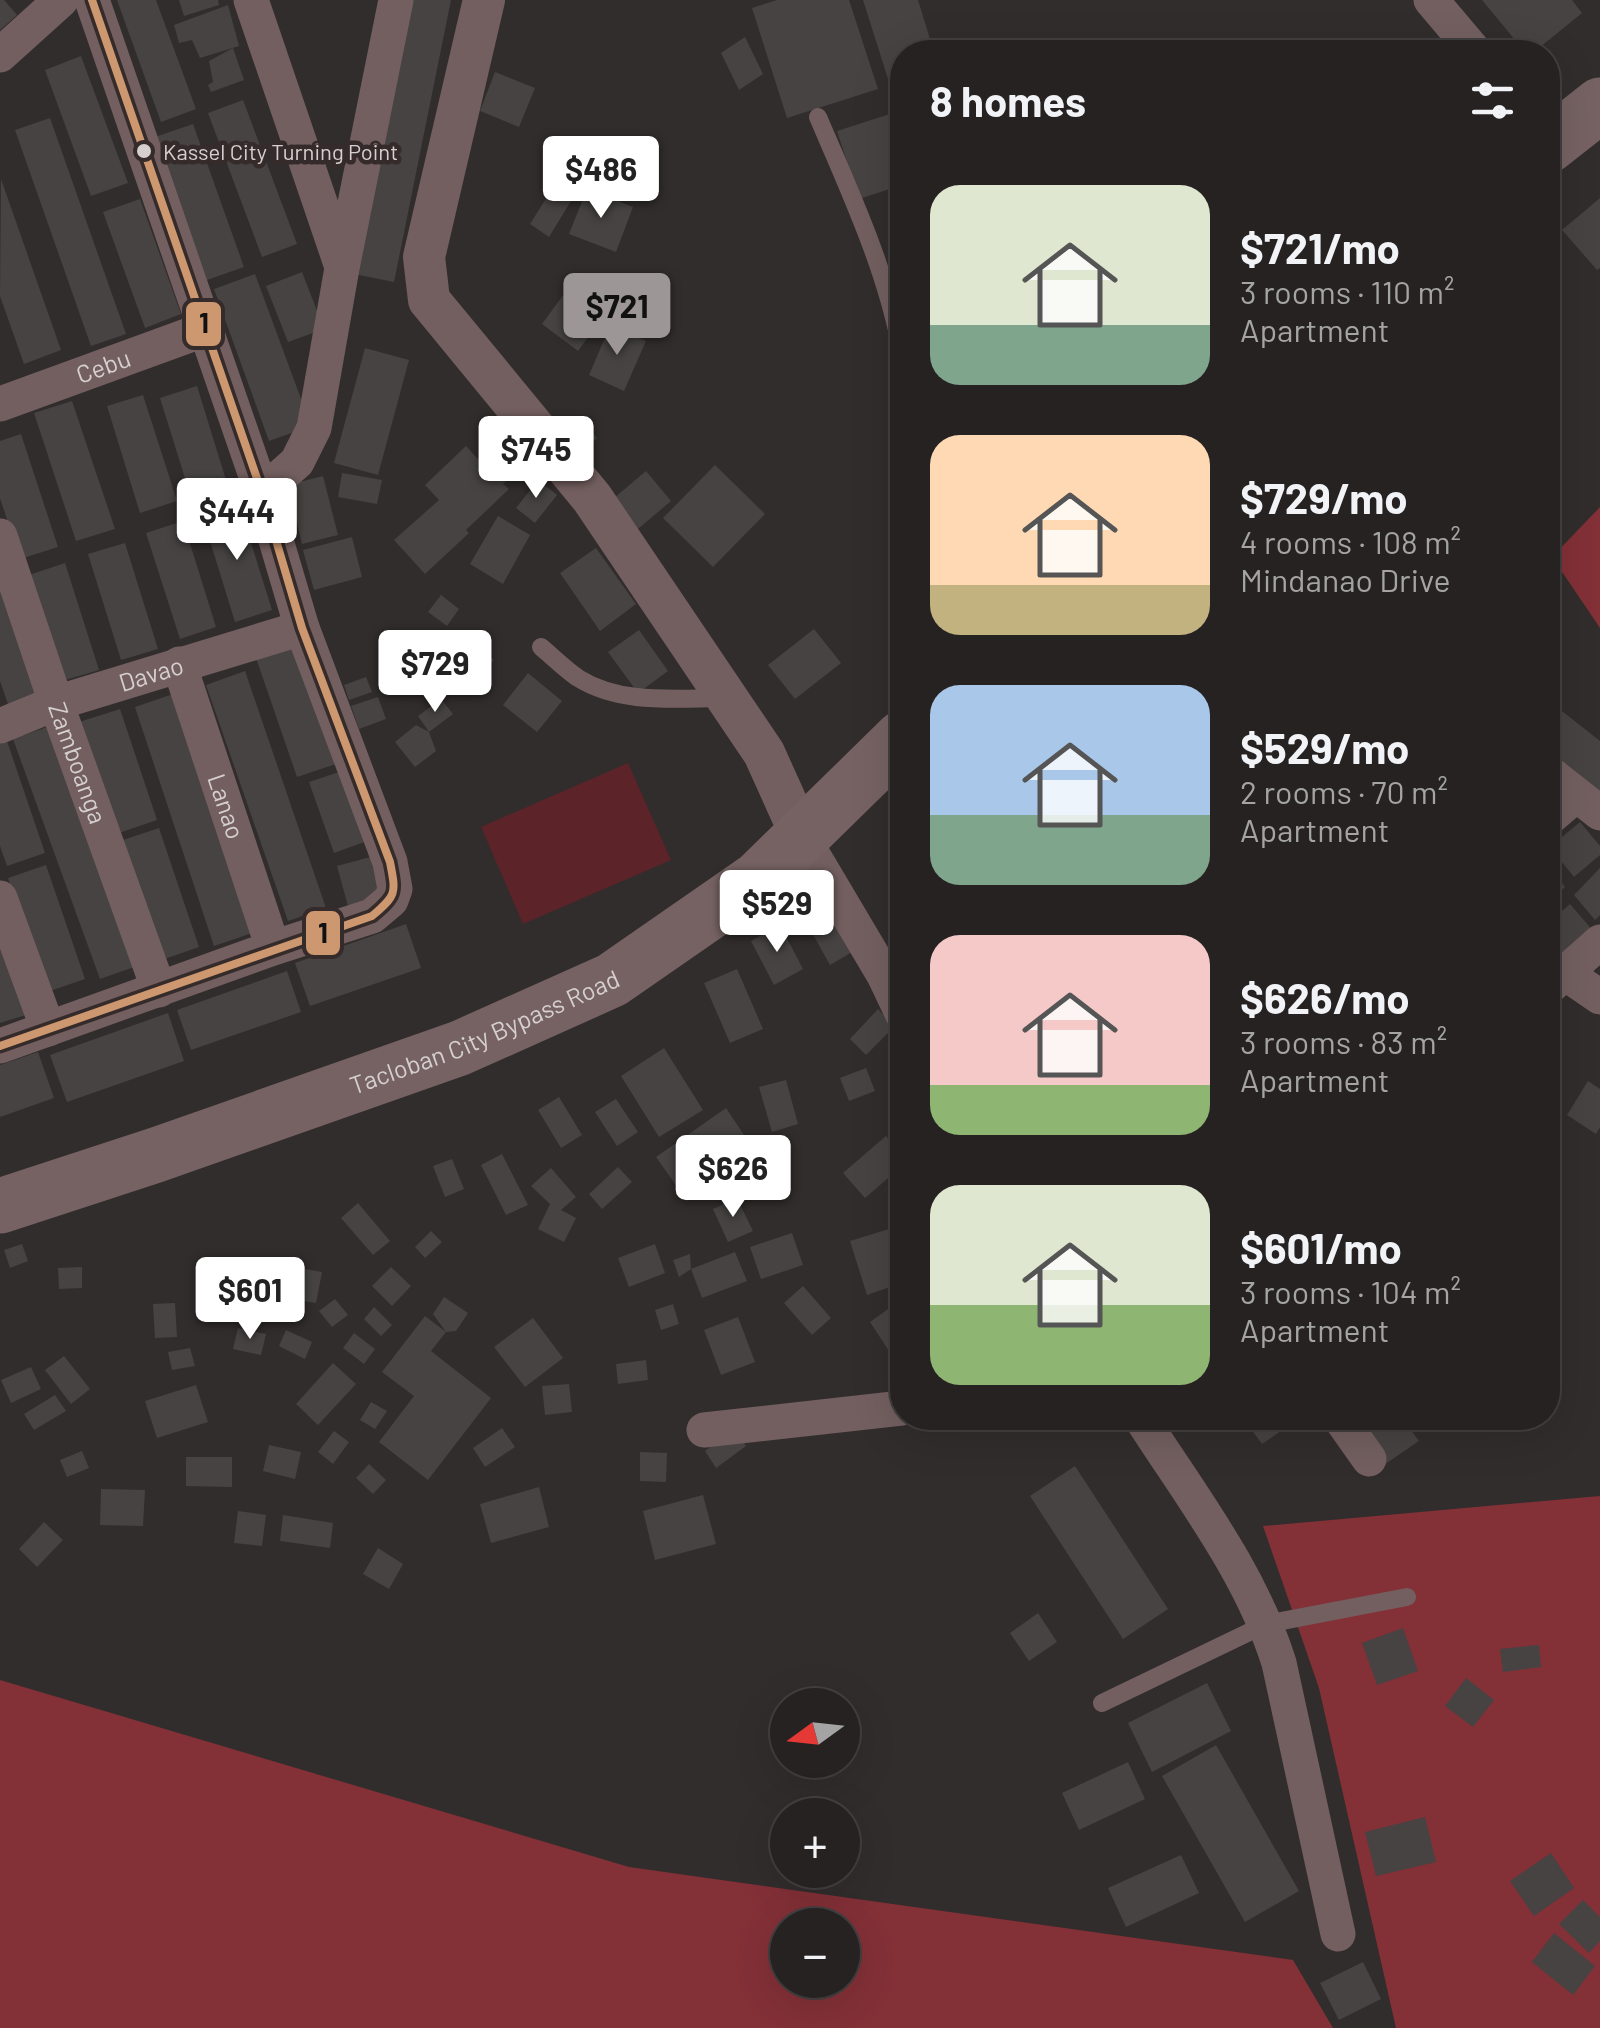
<!DOCTYPE html>
<html lang="en">
<head>
<meta charset="utf-8">
<style>
  body { margin:0; font-family:Barlow,sans-serif; background:#322f2f; color:#f1f3f6; height:100vh; display:flex; flex-direction:column; font-size:38px; white-space:nowrap }
  * { box-sizing:border-box; margin:0 }
  p { font-size:32px; color:#a4a4a5 }
  .icon { flex:none; width:55px; height:55px; fill:none; stroke:currentColor; stroke-width:2; stroke-linecap:round; stroke-linejoin:round }
  .map { position:relative; flex:1; overflow:hidden }
  .drawer { position:absolute; left:890px; top:40px; width:670px; height:1390px; display:flex; flex-direction:column; background:#262222; border-radius:40px; box-shadow:0 10px 40px #0002,0 0 0 2px #423f40 }
  .drawer>* { flex:none }
  .needle { width:65px; rotate:255deg }
  .tools { position:absolute; left:770px; top:1688px; display:grid; gap:20px }
  .tools a { display:grid; place-items:center; width:90px; height:90px; border-radius:50%; background:#262222; box-shadow:0 10px 40px #0002,0 0 0 2px #423f40; font-size:50px }
  .price { position:absolute; translate:-50% -85px; padding:0 22px; border-radius:10px; background:#fff; color:#222; font-size:32px; line-height:65px; filter:drop-shadow(0 2px 5px #0008) }
  .price::after { content:''; position:absolute; left:50%; top:60px; width:30px; height:22px; margin-left:-15px; background:inherit; clip-path:polygon(0 0,100% 0,50% 100%) }
  .price.active { background:#9d9696; color:#111 }
  ul { padding:0; list-style:none }
  li { display:flex; align-items:center; gap:30px; height:250px; padding:0 40px }
  li span { display:grid; place-items:center; flex:none; width:280px; height:200px; border-radius:30px; color:#555 }
  li>.icon { margin-inline-start:auto }
  span .icon { width:120px; height:120px; fill:#fffc; stroke-width:1 }
  li b { font-size:42px }
  h2 { display:flex; justify-content:space-between; align-items:center; height:120px; padding:0 40px; font-size:42px }
  .map>svg:first-child { display:block }
</style>
</head>
<body>
<div class="map">
<svg width="1600" height="2028" viewBox="0 0 1600 2028">
  <rect width="100%" height="100%" fill="#322d2d"/>
  <path fill="#5c2328" d="M628,763l43,97 -148,64 -42,-97z"/>
  <path fill="#833037" fill-rule="evenodd" d="M1600,507v121l-48,-71z
    M1600,1496v532h-204l-77,-340 -56,-162z
    M0,1680l629,187 664,93 40,68h-1333zM788,1925h54v55h-54z"/>
  <path fill="#474343" d="M0,0h4l13,15 -17,15z
    M117,0h39l40,109 -35,13z
    M179,0h39l1,5 -35,11z
    M408,0h43l-57,282 -40,-8z
    M777,0h72l29,89 -91,29 -35,-110z
    M863,0h55l16,52h-32v71z
    M1482,0h90l10,13 -48,39h-9z
    M228,5l11,41 -39,12 -8,-18 -13,3 -5,-18z
    M745,37l18,37 -24,16 -18,-37z
    M233,48l11,32 -33,12 -3,-7 5,-3 -4,-21z
    M81,56l47,127 -37,13 -46,-126z
    M495,72l40,16 -16,39 -39,-16z
    M243,100l54,144 -35,13 -54,-144z
    M896,112l6,21v52l-43,14 -22,-68z
    M50,118l76,216 -35,12 -76,-216z
    M193,124l51,143 -37,13 -52,-143z
    M1,179l60,171 -37,14 -24,-68z
    M552,189l19,12 -22,36 -19,-13z
    M587,189l46,18 -17,45 -47,-18z
    M1600,198v70l-3,2 -35,-40z
    M140,199l41,115 -36,14 -42,-116z
    M302,272l22,57 -36,13 -22,-56z
    M255,274l56,152 -42,15 -55,-152z
    M575,279l36,27 -33,45 -36,-27z
    M610,326l36,15 -22,50 -35,-16z
    M365,348l44,12 -31,115 -44,-12z
    M197,386l33,107 -37,11 -33,-106z
    M143,395l34,106 -37,12 -33,-107z
    M72,401l43,128 -39,12 -42,-128z
    M581,419l16,19 -23,21 -18,-19z
    M21,434l37,113 -38,12 -20,-61v-57z
    M500,439l24,26 -21,19 6,5 -43,41 3,3 -44,41 -31,-34 45,-40 -14,-15 41,-39 12,13z
    M715,465l50,49 -52,53 -50,-49z
    M646,471l25,30 -39,33 -25,-30z
    M342,473l40,7 -5,24 -39,-7z
    M323,476l15,59 -36,9 -14,-59z
    M538,480l19,15 -22,28 -19,-15z
    M239,504l33,106 -37,12 -33,-107z
    M498,516l32,19 -27,49 -33,-20z
    M183,521l33,106 -36,12 -34,-106z
    M352,537l10,40 -48,13 -11,-40z
    M125,543l33,106 -37,11 -33,-106z
    M596,548l40,56 -36,27 -40,-58z
    M65,563l34,107 -37,11 -33,-106z
    M0,585l42,114 -32,11 -10,-29z
    M441,595l18,14 -12,17 -19,-14z
    M814,629l27,34 -46,36 -27,-34z
    M639,630l29,41 -30,22 -30,-41z
    M406,632l26,19 -15,20 -26,-19z
    M295,645l41,119 -39,13 -41,-119z
    M475,645l19,15 -22,28 -20,-15z
    M245,671l81,237 -38,13 -82,-236z
    M528,673l34,28 -25,31 -34,-27z
    M366,677l6,15 -23,8 -5,-15z
    M179,692l79,239 -44,15 -79,-239z
    M378,697l8,22 -27,10 -8,-23z
    M441,699l12,15 -24,18 -11,-16z
    M1548,700l52,41v54l-52,-41z
    M120,709l37,111 -44,15 -37,-112z
    M416,725l13,7 7,19 -21,16 -20,-25z
    M50,726l87,240 -37,13 -87,-240z
    M7,741l38,112 -38,13 -7,-20v-103z
    M342,771l25,70 -33,12 -25,-71z
    M1580,822l20,24v9l-26,22 -24,-30z
    M159,828l40,119 -43,15 -39,-120z
    M374,856l10,40 -36,10 -11,-40z
    M46,865l39,114 -38,13 -39,-114z
    M1548,865l17,22 -17,15z
    M1600,868v47l-5,5 -21,-25z
    M1570,904l24,28 -32,27 -14,-17v-19z
    M828,906l26,45 -24,14 -25,-45z
    M406,924l15,44 -111,38 -15,-43z
    M780,925l23,44 -29,16 -23,-44z
    M0,937l26,78 -26,8z
    M737,969l26,60 -33,14 -26,-60z
    M287,971l14,41 -110,38 -14,-40z
    M878,1009l17,17 -29,29 -16,-16z
    M168,1013l16,48 -117,41 -17,-47z
    M664,1048l39,62 -44,27 -38,-61z
    M38,1052l16,46 -54,19v-52z
    M866,1068l9,23 -26,10 -9,-23z
    M786,1080l12,44 -26,8 -13,-45z
    M1588,1081l12,8v38l-4,7 -29,-19z
    M559,1097l23,38 -21,13 -23,-38z
    M616,1099l22,33 -21,14 -22,-34z
    M726,1108l30,45 -69,48 -31,-44z
    M886,1136l16,19v11l-37,32 -22,-25z
    M502,1154l26,51 -22,10 -25,-50z
    M452,1159l12,30 -19,8 -12,-31z
    M618,1167l14,15 -30,27 -13,-15z
    M551,1168l25,29 -15,13 15,8 -12,24 -26,-13 12,-25 -19,-18z
    M737,1198l16,33 -25,11 -15,-33z
    M358,1203l32,38 -17,14 -32,-37z
    M902,1225v58l-35,12 -17,-54z
    M431,1231l11,11 -17,16 -10,-11z
    M792,1233l11,32 -42,14 -11,-32z
    M22,1244l6,17 -18,7 -6,-18z
    M655,1244l10,29 -36,14 -11,-29z
    M735,1252l12,29 -45,17 -11,-29 -12,8 -6,-17 17,-6 1,15z
    M289,1266l33,6 -6,31 -33,-5z
    M82,1267v21l-23,1 -1,-21z
    M391,1267l20,19 -19,20 -20,-20z
    M254,1271l19,1 -2,31 -19,-1z
    M803,1286l28,32 -19,17 -28,-32z
    M444,1297l24,16 -12,18 -10,1 -15,19 60,47 -63,82 -49,-38 35,-46 -32,-24 43,-56 21,16 -13,-18z
    M335,1299l13,16 -16,12 -13,-16z
    M902,1299v72l-32,-49z
    M175,1303l2,34 -22,1 -2,-34z
    M673,1304l6,20 -18,6 -6,-20z
    M374,1307l18,18 -11,11 -17,-17z
    M738,1317l17,45 -34,13 -17,-45z
    M533,1318l30,40 -38,29 -31,-40z
    M238,1328l28,6 -5,21 -28,-6z
    M286,1330l26,12 -7,17 -26,-13z
    M354,1333l21,16 -11,15 -21,-16z
    M190,1348l5,18 -23,4 -4,-18z
    M64,1356l26,33 -19,15 -26,-34z
    M646,1360l2,20 -30,4 -2,-20z
    M333,1363l23,21 -38,41 -22,-21z
    M31,1367l10,22 -30,14 -10,-23z
    M569,1384l3,28 -27,3 -3,-29z
    M196,1385l12,37 -51,16 -12,-37z
    M55,1395l11,16 -32,19 -10,-16z
    M371,1402l16,9 -12,18 -15,-9z
    M1243,1418h52l2,2 -35,24z
    M1342,1418h60l17,23 -41,28z
    M502,1428l13,19 -30,20 -12,-19z
    M734,1430l12,16 -30,22 -11,-17z
    M334,1431l15,11 -16,22 -15,-12z
    M269,1445l32,7 -6,27 -32,-8z
    M82,1451l7,17 -22,9 -7,-17z
    M640,1452l27,1 -1,29 -26,-1z
    M186,1457h46v30l-46,-1z
    M369,1464l17,16 -13,14 -17,-16z
    M1075,1466l93,143 -45,30 -93,-143z
    M539,1487l10,40 -58,16 -11,-39z
    M101,1489l44,1 -2,36 -43,-1z
    M703,1495l13,49 -61,16 -12,-49z
    M238,1511l28,4 -4,31 -28,-3z
    M283,1515l50,8 -3,25 -50,-7z
    M44,1522l19,18 -26,27 -18,-18z
    M378,1548l25,16 -14,25 -26,-15z
    M1038,1613l19,29 -28,19 -19,-28z
    M1403,1628l15,43 -41,14 -15,-42z
    M1539,1645l2,22 -38,5 -3,-23z
    M1466,1678l28,22 -21,27 -28,-21z
    M1207,1683l24,48 -79,41 -24,-49z
    M1216,1745l83,146 -54,31 -83,-146z
    M1128,1762l17,37 -66,31 -17,-37z
    M1425,1817l11,45 -60,14 -11,-44z
    M1551,1853l23,35 -40,28 -24,-35z
    M1181,1855l18,38 -73,34 -18,-39z
    M1583,1900l17,17v24l-11,12 -30,-29z
    M1554,1933l41,33 -22,29 -41,-33z
    M1363,1962l18,37 -42,21 -19,-37z"/>
  <g fill="none" stroke-linecap="round" stroke-linejoin="round">
    <path stroke="#735f5f" stroke-width="18" d="M818,117c33,77 69,154 84,237
      M541,647c12,10 24,22 37,31 43,27 98,20 147,20
      M1102,1703l164,-79 141,-27"/>
    <g stroke="#735f5f" stroke-width="35">
      <path d="M251,0l90,264"/>
      <path d="M1431,0l44,52"/>
      <path d="M0,55l61,-55"/>
      <path id="s1" d="M0,404l206,-75"/>
      <path d="M262,493l35,-31 17,-34 28,-160 54,-268"/>
      <path id="s2" d="M0,536l56,167 103,287"/>
      <path id="s3" d="M179,664l94,284"/>
      <path id="s4" d="M0,726l56,-23 246,-75"/>
      <path d="M1548,772l52,41"/>
      <path d="M1548,819l27,-23"/>
      <path d="M801,835l83,140 18,38"/>
      <path d="M0,898l48,131"/>
      <path d="M1565,973l35,24"/>
      <path d="M1548,988l52,-46"/>
      <path d="M0,1046l273,-98 99,-32 19,-16 4,-11 -5,-27 -88,-234 -40,-135 -170,-493"/>
      <path d="M1141,1418c50,78 110,155 138,245l59,271"/>
      <path d="M1340,1418l29,41"/>
      <path d="M704,1430l198,-22"/>
    </g>
    <path stroke="#735f5f" stroke-width="42" d="M484,0l-60,257 5,43 163,198 172,255 37,82"/>
    <g stroke="#766262" stroke-width="55">
      <path d="M1548,146l52,-41"/>
      <path id="s5" d="M0,1206l156,-51 304,-107 152,-68 147,-102 143,-140"/>
    </g>
    <defs>
      <path id="bus-1" d="M0,1046l372,-130c25,-21 24,-23 18,-54l-88,-234 -40,-135 -170,-493"/>
    </defs>
    <use href="#bus-1" stroke="#352b2a" stroke-width="15"/>
    <use href="#bus-1" stroke="#cd976f" stroke-width="8"/>
  </g>
  <circle fill="#d6cfcf" stroke="#352b2a" stroke-width="4" cx="144" cy="151" r="9"/>
  <g text-anchor="middle" stroke-width="9" stroke-linejoin="round" paint-order="stroke">
    <g font-size="22" fill="#d6cfcf" stroke="#352b2a" text-anchor="start">
      <text x="163" y="160">Kassel City Turning Point</text>
    </g>
    <g font-size="25" fill="#d6cfcf" stroke="#352b2a">
      <text dy="9" stroke="none"><textPath href="#s1" startOffset="110">Cebu</textPath></text>
      <text dy="9" stroke="none"><textPath href="#s4" startOffset="160">Davao</textPath></text>
      <text dy="9" stroke="none"><textPath href="#s2" startOffset="240">Zamboanga</textPath></text>
      <text dy="9" stroke="none"><textPath href="#s3" startOffset="150">Lanao</textPath></text>
      <text dy="9" stroke="none"><textPath href="#s5" startOffset="515">Tacloban City Bypass Road</textPath></text>
    </g>
  </g>
  <g stroke="#352b2a" stroke-width="4">
    <rect x="184" y="300" width="39" height="48" rx="10" fill="#cd976f"/>
    <rect x="304" y="909" width="38" height="48" rx="10" fill="#cd976f"/>
  </g>
  <g font-size="28" text-anchor="middle" font-weight="bold" fill="#111">
    <text x="204" y="333">1</text>
    <text x="323" y="943">1</text>
  </g>
</svg>
<div class="tools">
<a><svg class="needle" viewBox="-14 -14 28 28"><path d="M0-13l5 13h-10z" fill="#e53935"/><path d="M0 13l5-13h-10z" fill="#a4a4a5"/></svg></a>
<a>+</a>
<a>−</a>
</div>
<b class="price" style="left:601px;top:221px">$486</b>
<b class="price active" style="left:617px;top:358px">$721</b>
<b class="price" style="left:536px;top:501px">$745</b>
<b class="price" style="left:237px;top:563px">$444</b>
<b class="price" style="left:435px;top:715px">$729</b>
<b class="price" style="left:777px;top:955px">$529</b>
<b class="price" style="left:733px;top:1220px">$626</b>
<b class="price" style="left:250px;top:1342px">$601</b>
<section class="drawer">
<h2>8 homes<svg class="icon" aria-label="filters" viewBox="0 0 24 24"><path d="M4 7h16M4 17h16"/><circle cx="9" cy="7" r="2"/><circle cx="15" cy="17" r="2"/></svg></h2>
<ul>
<li><span style="background:linear-gradient(#dfe7d0 70%,#7fa58c 0)"><svg class="icon" aria-label="home" viewBox="0 0 24 24"><path d="M3 11l9-7 9 7M6 9v11h12V9"/></svg></span><div><b>$721/mo</b><p>3 rooms · 110 m²</p><p>Apartment</p></div></li>
<li><span style="background:linear-gradient(#ffd9b3 75%,#c2b280 0)"><svg class="icon" aria-label="home" viewBox="0 0 24 24"><path d="M3 11l9-7 9 7M6 9v11h12V9"/></svg></span><div><b>$729/mo</b><p>4 rooms · 108 m²</p><p>Mindanao Drive</p></div></li>
<li><span style="background:linear-gradient(#a9c7e8 65%,#7fa58c 0)"><svg class="icon" aria-label="home" viewBox="0 0 24 24"><path d="M3 11l9-7 9 7M6 9v11h12V9"/></svg></span><div><b>$529/mo</b><p>2 rooms · 70 m²</p><p>Apartment</p></div></li>
<li><span style="background:linear-gradient(#f6c9c9 75%,#8fb573 0)"><svg class="icon" aria-label="home" viewBox="0 0 24 24"><path d="M3 11l9-7 9 7M6 9v11h12V9"/></svg></span><div><b>$626/mo</b><p>3 rooms · 83 m²</p><p>Apartment</p></div></li>
<li><span style="background:linear-gradient(#dfe7d0 60%,#8fb573 0)"><svg class="icon" aria-label="home" viewBox="0 0 24 24"><path d="M3 11l9-7 9 7M6 9v11h12V9"/></svg></span><div><b>$601/mo</b><p>3 rooms · 104 m²</p><p>Apartment</p></div></li>
</ul>
</section>
</div>
</body>
</html>
